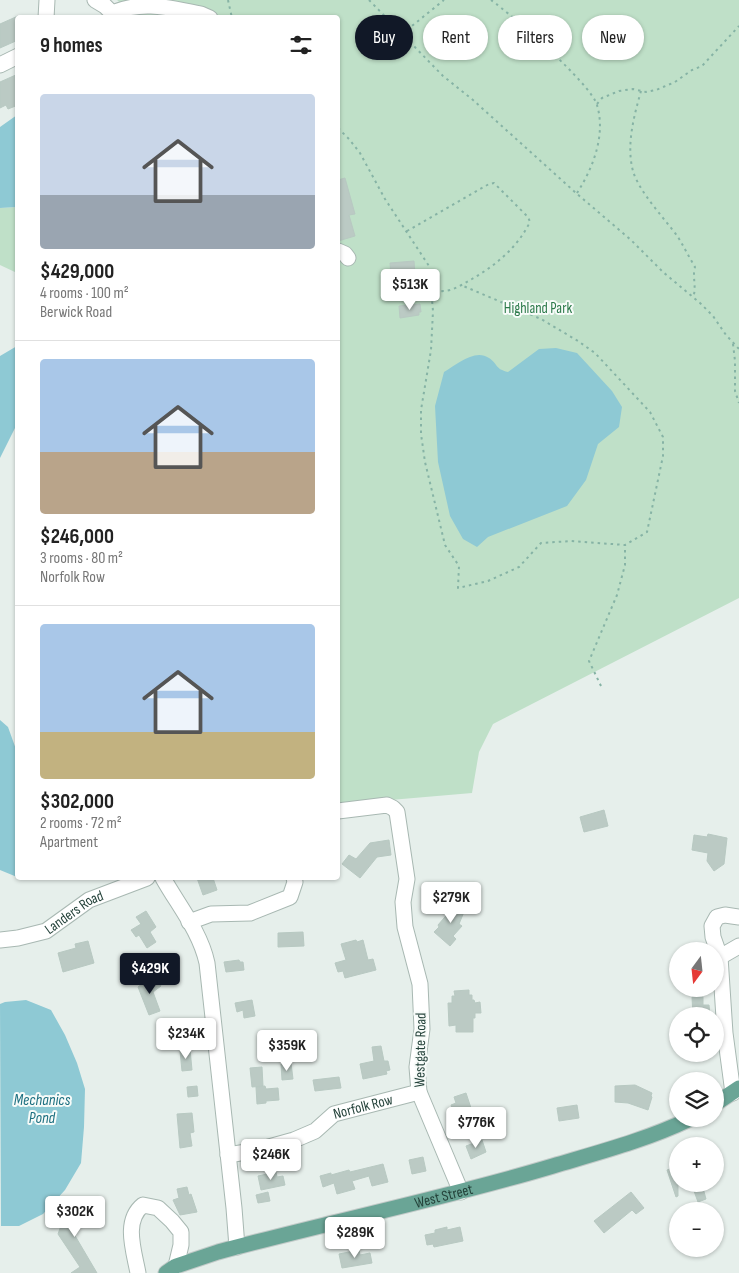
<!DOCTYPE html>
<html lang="en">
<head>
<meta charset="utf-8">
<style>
  body { margin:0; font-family:"Sofia Sans Condensed",sans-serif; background:#f6f6f6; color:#222; height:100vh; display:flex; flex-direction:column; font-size:19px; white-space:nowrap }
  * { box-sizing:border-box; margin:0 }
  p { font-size:16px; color:#767676 }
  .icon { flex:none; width:28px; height:28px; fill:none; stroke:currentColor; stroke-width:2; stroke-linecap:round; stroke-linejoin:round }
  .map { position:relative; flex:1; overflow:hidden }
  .details { position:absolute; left:15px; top:15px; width:325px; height:865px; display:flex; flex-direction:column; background:#fff; border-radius:5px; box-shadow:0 1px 4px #0004 }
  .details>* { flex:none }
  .top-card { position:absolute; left:355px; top:15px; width:309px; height:45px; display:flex; gap:10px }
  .needle { width:32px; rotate:195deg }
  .tools { position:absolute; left:669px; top:942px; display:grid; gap:10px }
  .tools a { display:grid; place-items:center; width:55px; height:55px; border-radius:50%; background:#fff; box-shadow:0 1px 4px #0004; font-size:25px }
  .price { position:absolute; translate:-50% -42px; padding:0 11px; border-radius:5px; background:#fff; color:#222; font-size:16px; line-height:32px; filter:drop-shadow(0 1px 2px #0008) }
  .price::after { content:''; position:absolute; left:50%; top:30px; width:15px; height:11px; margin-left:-8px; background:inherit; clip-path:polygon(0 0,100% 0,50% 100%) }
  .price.on { background:#111827; color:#fff }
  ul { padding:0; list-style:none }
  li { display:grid; align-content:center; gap:10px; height:265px; padding:0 25px }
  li+li { border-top:1px solid #e0e0e0 }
  li span { display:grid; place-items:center; height:155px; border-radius:5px; color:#555 }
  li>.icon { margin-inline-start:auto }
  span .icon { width:90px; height:90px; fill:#fffc; stroke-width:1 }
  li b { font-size:21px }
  h2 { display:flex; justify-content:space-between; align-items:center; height:60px; padding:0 25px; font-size:21px }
  .chip { padding:0 18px; border-radius:22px; background:#fff; box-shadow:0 1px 4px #0004; font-size:18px; line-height:45px }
  .chip.on { background:#111827; color:#fff }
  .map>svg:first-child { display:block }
</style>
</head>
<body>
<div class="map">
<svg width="739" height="1273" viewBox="0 0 739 1273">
  <rect width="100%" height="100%" fill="#e6efeb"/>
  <path fill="#bfe0c8" d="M117,0h622v598l-246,126 -14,28 -7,41 -105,9h-29v-784l-207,-1 -8,-12z
    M17,207v66l-17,-8v-57z"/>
  <path fill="#8ec9d4" d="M17,115v92l-17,1v-81z
    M17,346v78l-17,34v-102z
    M556,348l21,5 35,38 10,16 -3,20 -21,17 -12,36 -19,26 -79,31 -11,10 -14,-8 -13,-23 -12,-54 -3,-56 9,-34c12,-7 31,-24 45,-14 9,6 6,11 19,14l31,-23z
    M0,720l8,7 9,25v125l-17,-7z
    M26,1000l25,10 14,25 12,28 8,26 -1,38 -3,36 -16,27 -22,24 -24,12h-18l-1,-222 5,-2z"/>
  <path fill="#bbcac4" stroke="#b8c9c2" d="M18,16v24l-18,8v-24z
    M18,74v31l-10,4 -2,-4 -6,3v-26z
    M345,178l10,36 -6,1 6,21 -17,5v-61z
    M414,261l1,13 -24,2 -1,-13z
    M420,304l1,8h-2v3l-19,3 -1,-12z
    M604,810l4,16 -24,6 -4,-15z
    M708,834l19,4 -3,26 -10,7 -7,-10 1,-8 -16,-3 2,-15 13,2z
    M389,840l2,15 -14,2 -17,21 -18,-14 7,-9 7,4 14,-16z
    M197,878h16l4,12 -14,5z
    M454,902l12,5 -7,17 3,2 -9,10 3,3 -6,7 -16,-14 5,-5 -1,-2 12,-14z
    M146,911l10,16 -6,5 6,10 -9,6 -8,-13 -3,2 -5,-7 10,-6 -5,-7z
    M303,932l1,14 -26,1v-14z
    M356,940l1,2 6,-2 5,20 5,-1 3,11 -31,8 -2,-7 -5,1 -3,-9 11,-3 -5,-16z
    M88,941l6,22 -31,9 -5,-19 18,-5 -1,-4z
    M239,960l1,2h3l1,8 -18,2 -2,-10z
    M154,975l7,11 -8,6 7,19 -11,4 -11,-28z
    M469,990v5h3v5h2l1,3 5,-1 1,11h-6v5h-2v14h-17v-7l-7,1 -1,-23h4v-7h3l-1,-5z
    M692,997h11v8h6l1,11h-17z
    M252,1000l3,16 -11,2 -1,-8 -6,2 -2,-9z
    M381,1046l3,15h4l2,9 -4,1 1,3 -24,5 -3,-15 14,-3 -2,-14z
    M190,1049l2,21 -10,1 -2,-20z
    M291,1063l2,16 -11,1 -1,-16z
    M262,1067l1,19 -11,1 -2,-19z
    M339,1077l2,11 -26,3 -2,-11z
    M635,1085l17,8 -1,3 1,1 -4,13 -20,-7 -13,-1v-16z
    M197,1086l1,10 -10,1 -1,-10z
    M265,1086l1,3 12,-1 1,12 -13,1v2l-9,1 -1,-17z
    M466,1093l7,21 -17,6 -5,-15 5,-2 -2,-6z
    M577,1105l2,13 -20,3 -2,-13z
    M485,1111l3,8 -13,4 -2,-8z
    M192,1113l2,19 -4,1 2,13 -12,2 -3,-34z
    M482,1140l4,12 -15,7 -5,-13z
    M423,1157l3,14 -14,3 -3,-14z
    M383,1164l5,18 -16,4 -3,-10 -17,5 3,8 -18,5 -3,-11 -11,4 -3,-11 11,-3v2l18,-5 1,2z
    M678,1166v30l-2,1 -9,-27z
    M276,1172l1,5 6,-1 2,9 -24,5 -3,-14z
    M187,1187l2,8 2,-1 6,18 -17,3 -7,-15 6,-2 -2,-9z
    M703,1188l3,11 -8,3 -4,-11z
    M268,1192l2,9 -12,2 -2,-8z
    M631,1192l13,16 -8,6 -4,-4 -28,23 -10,-12z
    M70,1201l16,6 -12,27 23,39h-26l9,-6 -22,-33z
    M447,1227v3l13,-3 3,14 -29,6 -1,-3 -6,1 -2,-10 10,-2v-3z
    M359,1250l1,5 10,-2 2,10 -30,5 -3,-14z"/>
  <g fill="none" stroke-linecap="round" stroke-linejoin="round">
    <defs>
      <g id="minor">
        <path d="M95,0l10,6 12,12"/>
        <path d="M112,13c32,-13 57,-5 89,1l9,4"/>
        <path d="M46,18l1,-18"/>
        <path d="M0,65l18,-9"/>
        <path d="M338,251l7,3 3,4"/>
        <path d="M338,811l49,-6 6,3 4,4 10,67 -4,23 2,25 15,57 2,45 -5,38 2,25 42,100"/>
        <path d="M163,878c15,27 37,53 44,85l27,245 3,39"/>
        <path d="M189,922l22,-8 39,-1 40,-16 5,-15 -1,-4"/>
        <path id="s1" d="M0,940l18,-2 28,-7 43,-31 58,-22"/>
        <path d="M720,957l19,-11"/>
        <path d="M733,1093l-8,-60 -5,-76 -7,-20 -1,-11 5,-9 8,-2 14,2"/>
        <path id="s2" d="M228,1155l30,-5 36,-10 21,-9 19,-17 85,-22"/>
        <path d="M138,1273c-4,-22 -15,-52 5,-68l15,3 14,13 9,11v13l-5,21"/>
      </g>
      <g id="major">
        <path d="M715,1104l24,-16"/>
        <path id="s3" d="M166,1273l10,-7 42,-14c111,-30 225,-53 335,-86 47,-14 93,-26 137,-47"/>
      </g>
    </defs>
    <use href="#minor" stroke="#a8b8b2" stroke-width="17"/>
    <use href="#major" stroke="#c2cac8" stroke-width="17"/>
    <path stroke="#86b3a5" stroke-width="2" stroke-dasharray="2.5 4" stroke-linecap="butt" d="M228,0l4,18
      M369,0l74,76 30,24 103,93 55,47 32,32 37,31 13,13 13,19 13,14
      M491,0c21,15 100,84 106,105 9,30 -4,63 -20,88
      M402,34l42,-34
      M641,91c-7,25 -15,54 -8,80 6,21 32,48 45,66 6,10 11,20 17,30 -3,10 2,21 -2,30
      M597,104l5,-6 17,-7 14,-2 13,3 10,-2 19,-8 17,-12 10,-4 37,-40
      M338,128l11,11 11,14 25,46 44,67 4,45 -2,39 -10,60v24l4,28 20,83 14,21 -1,22 30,-7 31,-14 22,-24 30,-2 54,4 22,-13 16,-76v-19l-13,-25 -55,-59 -17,-12 -37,-22 -80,-34
      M407,231l82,-47 5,-1 34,34 2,5c-13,26 -34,43 -58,57 -9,5 -19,12 -29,12 -4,1 -9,0 -12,-1
      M733,344l2,17v30l4,12
      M601,686l-12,-25 28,-66 8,-30v-20"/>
    <use href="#minor" stroke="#fff" stroke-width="15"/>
    <use href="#major" stroke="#6aa596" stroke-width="15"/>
  </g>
  <g text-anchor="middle" stroke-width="4" stroke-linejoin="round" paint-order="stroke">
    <g font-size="15" fill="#2d7a4b" stroke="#f7fbf9">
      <text x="538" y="313">Highland Park</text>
    </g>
    <g font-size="15" fill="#24423a" stroke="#f7fbf9">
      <text dy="5" stroke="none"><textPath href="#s1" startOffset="81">Landers Road</textPath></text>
      <text transform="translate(420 1050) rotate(-89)" y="5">Westgate Road</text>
      <text dy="5" stroke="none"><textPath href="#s2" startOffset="146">Norfolk Row</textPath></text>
      <text dy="5" stroke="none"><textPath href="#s3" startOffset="289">West Street</textPath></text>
    </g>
    <g font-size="16" font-style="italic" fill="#1c6f80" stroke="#f7fbf9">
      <text x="42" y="1105">Mechanics<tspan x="42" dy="18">Pond</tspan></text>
    </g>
  </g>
</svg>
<div class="tools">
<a><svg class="needle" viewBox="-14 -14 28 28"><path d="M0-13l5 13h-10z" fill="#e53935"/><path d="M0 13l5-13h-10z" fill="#767676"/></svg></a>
<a><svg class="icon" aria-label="locate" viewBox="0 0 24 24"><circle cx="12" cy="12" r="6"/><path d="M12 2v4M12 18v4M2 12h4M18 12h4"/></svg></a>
<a><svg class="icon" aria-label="layers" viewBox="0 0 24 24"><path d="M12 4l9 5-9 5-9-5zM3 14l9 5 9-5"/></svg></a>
<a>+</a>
<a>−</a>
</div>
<b class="price" style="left:410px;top:311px">$513K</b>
<b class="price" style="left:451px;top:924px">$279K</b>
<b class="price on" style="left:150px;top:995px">$429K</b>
<b class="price" style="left:186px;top:1060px">$234K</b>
<b class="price" style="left:287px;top:1072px">$359K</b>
<b class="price" style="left:476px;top:1149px">$776K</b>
<b class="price" style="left:271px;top:1181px">$246K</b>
<b class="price" style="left:75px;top:1238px">$302K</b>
<b class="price" style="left:355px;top:1259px">$289K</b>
<div class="top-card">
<a class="chip on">Buy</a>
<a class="chip">Rent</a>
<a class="chip">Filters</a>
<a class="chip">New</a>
</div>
<section class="details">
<h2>9 homes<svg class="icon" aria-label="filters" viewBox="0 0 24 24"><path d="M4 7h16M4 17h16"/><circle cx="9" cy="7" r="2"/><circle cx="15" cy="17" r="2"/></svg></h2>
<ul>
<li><span style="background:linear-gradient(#c9d6e8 65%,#9aa5b1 0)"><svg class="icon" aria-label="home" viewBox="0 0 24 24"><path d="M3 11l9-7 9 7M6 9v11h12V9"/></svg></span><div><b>$429,000</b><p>4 rooms · 100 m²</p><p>Berwick Road</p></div></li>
<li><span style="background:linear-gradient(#a9c7e8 60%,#b9a48a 0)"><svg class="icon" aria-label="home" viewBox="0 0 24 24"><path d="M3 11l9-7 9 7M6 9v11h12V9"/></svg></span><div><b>$246,000</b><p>3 rooms · 80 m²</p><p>Norfolk Row</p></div></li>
<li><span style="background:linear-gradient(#a9c7e8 70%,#c2b280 0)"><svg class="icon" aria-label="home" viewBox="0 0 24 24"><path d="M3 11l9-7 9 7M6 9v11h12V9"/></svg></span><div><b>$302,000</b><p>2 rooms · 72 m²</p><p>Apartment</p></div></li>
</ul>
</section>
</div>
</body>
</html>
